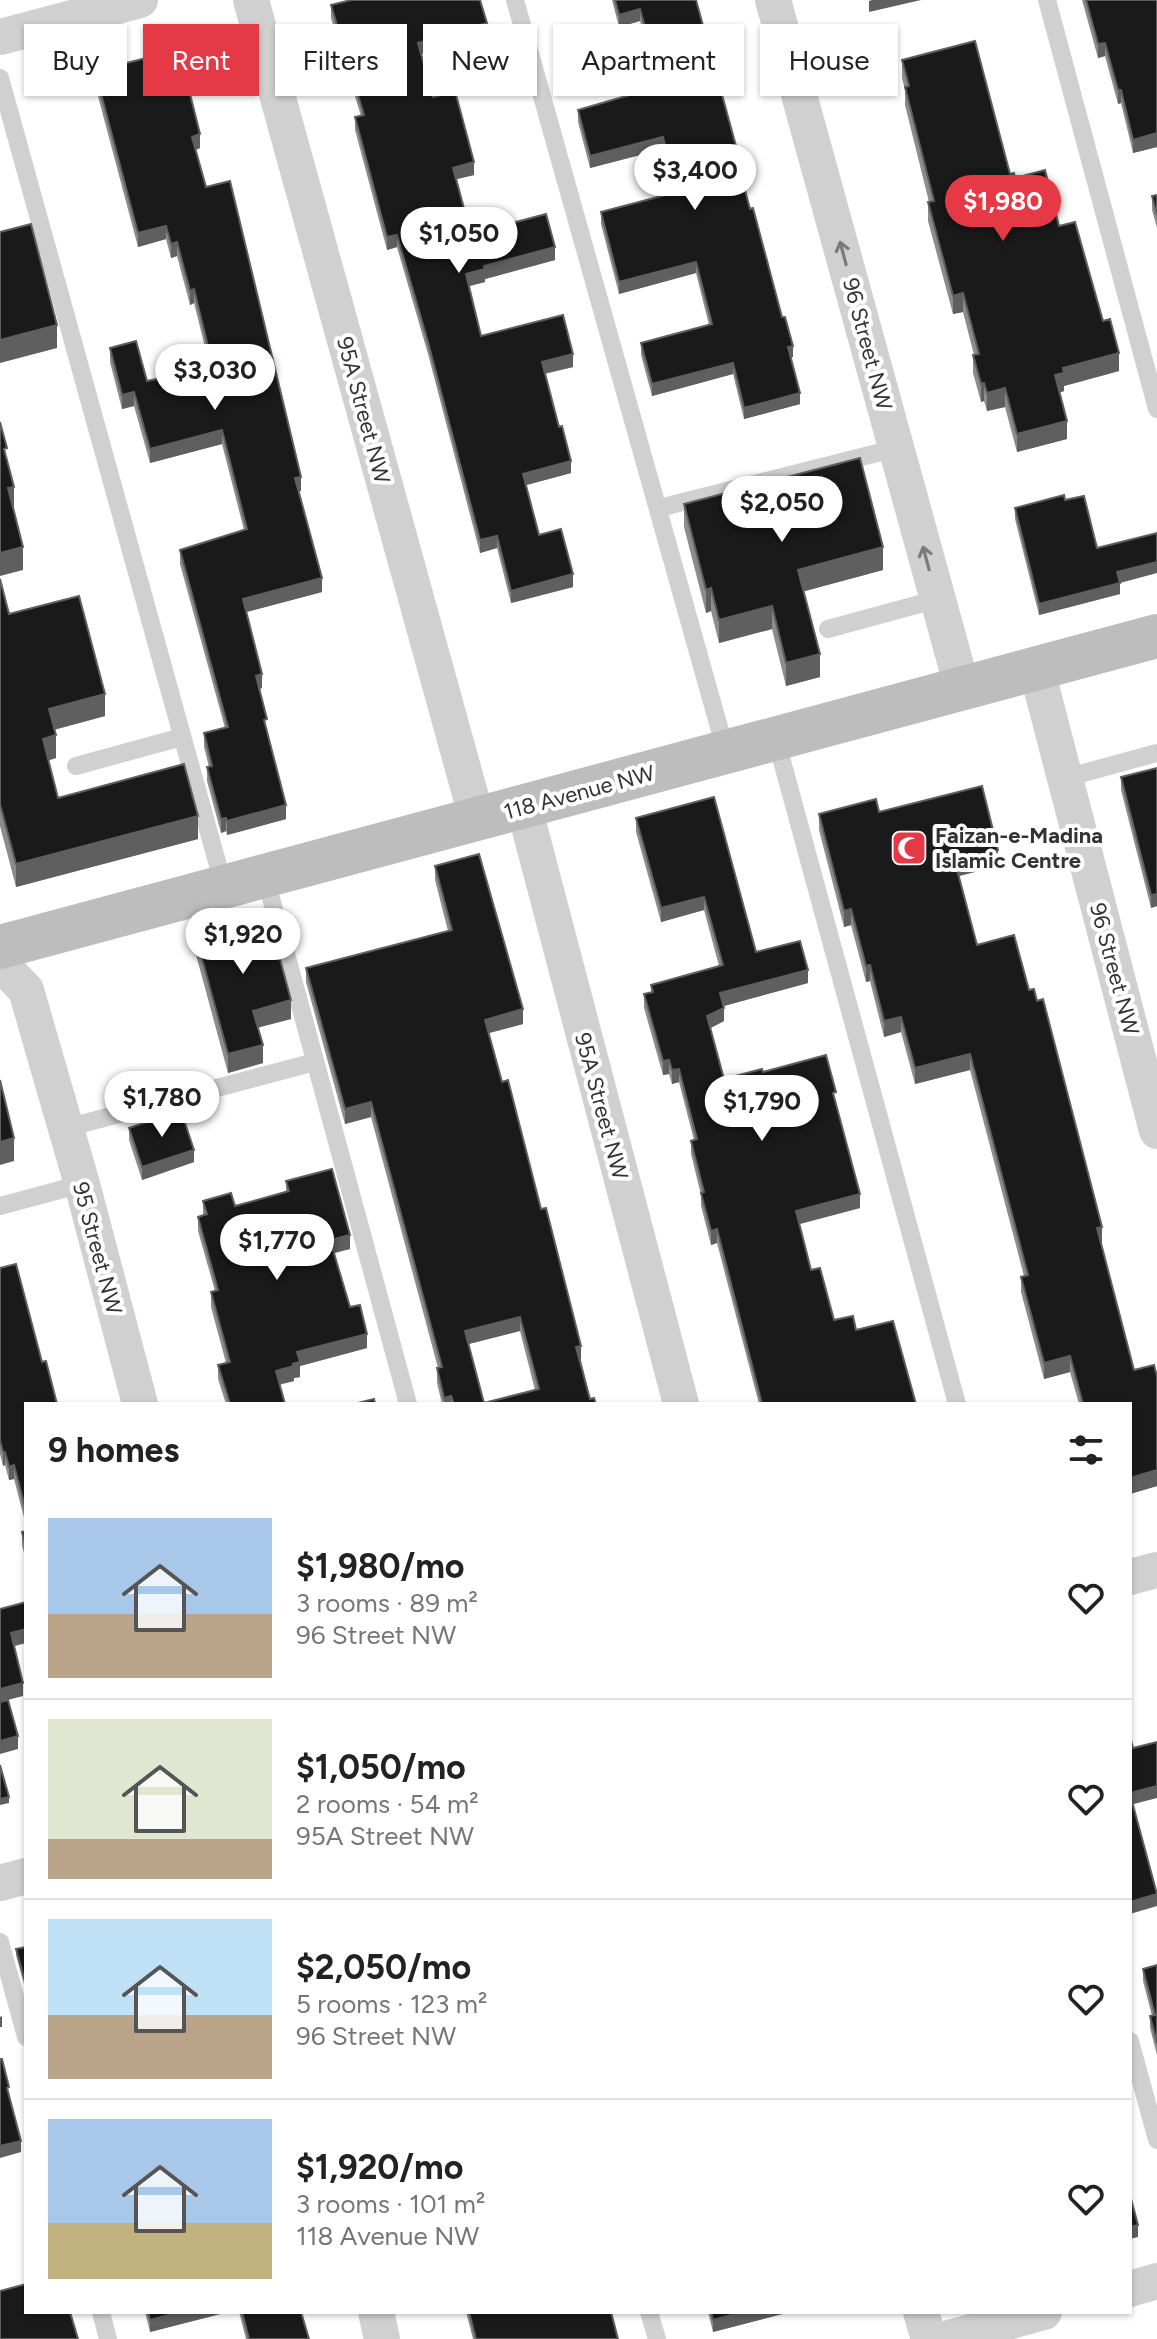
<!DOCTYPE html>
<html lang="en">
<head>
<meta charset="utf-8">
<style>
  body { margin:0; font-family:Figtree,sans-serif; background:#f6f6f6; color:#222; height:100vh; display:flex; flex-direction:column; font-size:30px; white-space:nowrap }
  * { box-sizing:border-box; margin:0 }
  p { font-size:26px; color:#767676 }
  .icon { flex:none; width:44px; height:44px; fill:none; stroke:currentColor; stroke-width:2; stroke-linecap:round; stroke-linejoin:round }
  .map { position:relative; flex:1; overflow:hidden }
  .details { position:absolute; left:24px; top:1402px; width:1108px; height:912px; display:flex; flex-direction:column; background:#fff; border-radius:0px; box-shadow:0 2px 6px #0004 }
  .details>* { flex:none }
  .guide { position:absolute; left:24px; top:24px; width:1110px; height:72px; display:flex; gap:16px }
  .price { position:absolute; translate:-50% -68px; padding:0 18px; border-radius:28px; background:#fff; color:#222; font-size:26px; line-height:52px; filter:drop-shadow(0 2px 4px #0008) }
  .price::after { content:''; position:absolute; left:50%; top:48px; width:24px; height:18px; margin-left:-12px; background:inherit; clip-path:polygon(0 0,100% 0,50% 100%) }
  .price.current { background:#e63946; color:#fff }
  ul { padding:0; list-style:none }
  li { display:flex; align-items:center; gap:24px; height:200px; padding:0 24px }
  li+li { border-top:2px solid #e0e0e0 }
  li span { display:grid; place-items:center; flex:none; width:224px; height:160px; border-radius:0px; color:#555 }
  li>.icon { margin-inline-start:auto }
  span .icon { width:96px; height:96px; fill:#fffc; stroke-width:1 }
  li b { font-size:34px }
  h2 { display:flex; justify-content:space-between; align-items:center; height:96px; padding:0 24px; font-size:34px }
  .tag { padding:0 28px; border-radius:0px; background:#fff; box-shadow:0 2px 6px #0004; font-size:28px; line-height:72px }
  .tag.current { background:#e63946; color:#fff }
  .map>svg:first-child { display:block }
</style>
</head>
<body>
<div class="map">
<svg width="1157" height="2339" viewBox="0 0 1157 2339">
  <rect width="100%" height="100%" fill="#fff"/>
  <g fill="none" stroke-linecap="round" stroke-linejoin="round">
    <path stroke="#d0d0d0" stroke-width="18" d="M515,0l211,752
      M1047,0l110,409
      M0,78l224,809
      M659,508l238,-60
      M828,629l110,-30
      M776,739l181,665
      M76,766l106,-29
      M1065,778l92,-25
      M265,876l143,528
      M66,1128l249,-66
      M0,1206l82,-22
      M0,1942l26,95
      M1130,2041l27,99
      M101,2312l7,27
      M649,2312l8,27"/>
    <path stroke="#d0d0d0" stroke-width="36" d="M251,0l226,819
      M773,0l189,687
      M0,37l140,-37
      M1036,667l121,464
      M524,807l157,597
      M0,963l26,27 56,194 58,220
      M1130,1577l27,-7
      M0,1883l26,-7
      M1130,2289l27,-8
      M376,2312l6,27
      M921,2312l8,27
      M945,2339l99,-27"/>
    <path stroke="#bdbdbd" stroke-width="44" d="M0,947l1157,-311"/>
  </g>
  <path fill="#8c8c8c" fill-rule="evenodd" d="M612,0h84l54,209 43,148 -2,1 9,46 -56,15 -11,-45 -81,22 -11,-41v-12l68,-18 -13,-52 -77,21 -18,-70v-12l73,-20 -11,-43 -73,19 -12,-46v-12l73,-21 -2,-7v-12l4,-1 -13,-48 -21,6z
    M1082,0h75v147l-24,6 -12,-50 -3,1 -13,-48 -7,2z
    M331,5l156,31 -66,18 12,43 41,78 -17,4 14,55 84,26 -70,19v3l-16,4 12,50 92,31 -28,7 26,99 -45,12 13,50 34,52 -62,16 -14,-55 -17,5 -52,-199 -31,-107 -10,3 -32,-120v-13l6,-1 -30,-98z
    M902,60l157,166 44,95 16,50 -55,15v5l-5,2 8,46 -50,13 -12,-45 -18,4 -3,-10 -3,1 -8,-29v-18h1l-11,-43 -10,2 -25,-93v-19h1l-24,-97v-15l-3,-12z
    M95,71l85,21 20,56 -4,2 10,37 95,304h-2l23,101 -76,20 16,76 -2,1 7,44 19,86 -59,16 -1,-4 -5,2 -14,-52v-14h2l-5,-20v-14l21,-5 -45,-164v-14l64,-20 -22,-86 -72,19 -16,-57 -12,3 -12,-47v-14l37,33 63,-14 -16,-64 -4,2 -13,-49 -6,2 -5,-19 -28,8 -43,-162z
    M1157,195v33l-5,-18v-14z
    M1065,500l32,48 23,46 -81,21 -24,-96v-11z
    M684,504l199,66 -79,21 16,86 -34,9 -14,-57 -53,14 -8,-32 -5,2 -22,-86z
    M0,579l9,35 96,102 -51,14 2,28 -7,2 9,38 140,41 -182,48 -16,-61z
    M1157,768v138l-6,2 -30,-118v-13z
    M819,814l179,52 -39,10 18,69 52,45 73,253h-1l56,243 -27,8v-90h-51l-9,-32 -26,7 -23,-87v-15l3,-1 -54,-206 -55,14 -14,-52 -17,5 -14,-56 -4,1 -15,-57 -7,2 -25,-97z
    M636,818l120,134 52,31 -84,23v15l-14,7 14,51 39,-7 73,33 24,103 -61,16 12,46 23,50 22,10 60,74h-157l-42,-161 -6,2 -10,-39v-11l-10,-41v-13l3,-1 -15,-58 -7,2 -3,-10 -6,1 -19,-67v-14l7,-2v-7l68,-19 -15,-56 -43,12 -25,-90z
    M435,866l88,158 -34,9 92,327 9,39 6,5h-154l-5,-21v-15h1l-67,-251 -26,7 -39,-142v-14l142,-37 -13,-51zM520,1331l15,59 -51,13 -16,-59z
    M195,933l96,86 -33,8 5,36 -35,10 -33,-122z
    M129,1128l65,34 -52,18 -13,-40z
    M286,1181l64,68 -16,4 16,54 17,41 -67,18v11l-6,1v3l-15,4 6,19h-59l-8,-25v-14l8,-2 -15,-56v-15l4,-1 -17,-60v-14l5,-2v-14l32,5 51,-14z
    M0,1268l26,136v121l-12,-46 -5,1 -4,-15 -2,1 -3,-12z
    M26,1531v30l-4,-16v-13z
    M26,1947l-2,37 -8,-29v-6z
    M1157,1965v90l-7,-27v-12h2l-9,-35v-12z
    M145,2312h83l-78,20z
    M239,2312h62l8,27h-63z
    M466,2312h145l7,27h-145z
    M708,2312h82l-77,20z"/>
  <path fill="#5f5f5f" d="M872,0h49l-52,12v-11z
    M640,9v12l-21,6v-12z
    M487,23v13l-69,19v-12z
    M1105,43v13l-7,2v-14z
    M1118,90h3v13l-3,1z
    M1157,133v14l-24,6v-13z
    M200,134v14l-8,3v-14z
    M663,137v12l-73,19v-12z
    M474,162v13l-21,5v-12z
    M166,226v13l-28,8v-14z
    M397,235v12l-10,3v-13z
    M177,242v14l-6,2v-14z
    M555,247v13l-70,19v3l-19,5v-13l18,-8z
    M696,262v11l-77,21v-12z
    M194,289v14l-4,2v-14z
    M963,293v19l-10,2v-18z
    M57,325v23l-57,15v-23z
    M793,346v11l-5,1v-11z
    M1119,353v18l-55,15v5l-9,3v-19l8,-7z
    M573,354v13l-31,7v-12z
    M733,363v11l-81,22v-12z
    M984,383v18l-3,1v-18z
    M1005,388v19l-18,4v-18z
    M134,392v14l-12,3v-14z
    M800,393v11l-56,15v-11z
    M1067,421v18l-50,13v-18z
    M222,430v14l-72,19v-14z
    M571,461v12l-48,13v-12z
    M301,477v14l-6,1v-14z
    M14,487v22l-6,-21z
    M497,536v12l-17,5v-13z
    M23,547v23l-23,6v-23z
    M883,547v23l-85,23v-23z
    M1157,562v11l-37,10v11l-81,21v-11l78,-32z
    M573,574v13l-62,16v-12z
    M322,578v14l-79,21v-14z
    M711,588v23l-5,2v-23z
    M772,606v23l-53,14v-23z
    M820,654v23l-34,9v-23z
    M262,674v14l-6,2v-14z
    M105,694v22l-56,15v-22z
    M56,735v23l-13,4v-23z
    M286,805v14l-59,16v-14z
    M198,816v23l-182,48v-23z
    M226,818v13l-5,2v-14z
    M998,850v16l-43,11v-15z
    M1157,894v12l-6,2v-13z
    M704,897v13l-43,12v-14z
    M851,909v16l-7,2v-16z
    M870,965v16l-4,1v-16z
    M808,970v13l-88,24v-14z
    M291,1000v19l-38,10v-18z
    M724,1008v13l-17,9v-14z
    M523,1009v15l-38,10v-14z
    M901,1017v15l-17,5v-16z
    M263,1045v18l-35,10v-19z
    M970,1054v16l-55,14v-16z
    M669,1060v14l-6,1v-14z
    M679,1069v13l-7,2v-14z
    M371,1102v15l-26,7v-15z
    M14,1138v23l-14,4v-23z
    M194,1150v12l-52,18v-13z
    M860,1194v14l-64,17v-14z
    M1102,1227v16l-5,1v-16z
    M717,1229v14l-6,2v-14z
    M350,1235v14l-20,5v-14z
    M520,1317v14l-55,14v-14z
    M367,1334v14l-67,18v11l-6,1v3l-18,4v-14l21,-19z
    M581,1346v14l-5,2v-15z
    M1070,1356v16l-26,7v-16z
    M451,1396v8h-7v-6z
    M3,1452h2v13l-2,1z
    M14,1465v14l-5,1v-13z
    M1157,1470v16l-27,8v-16z
    M26,1629v14l-15,4v-14z
    M23,1683v13l-23,6v-13z
    M18,1736v13l-18,5v-13z
    M1157,1786v12l-27,7v-12z
    M9,1797v6l-9,2v-6z
    M1157,1894v12l-27,8v-12z
    M2,2016v11h-2v-10z
    M21,2141v11l-21,6v-12z
    M1138,2225v12l-8,2v-12z
    M180,2312h48l-78,20v-12z
    M742,2312h48l-77,20v-12z"/>
  <path fill="#1a1a1a" stroke="#5f5f5f" stroke-width="2" fill-rule="evenodd" d="M351,0h129l7,23 -69,20 15,54 22,-6 19,71 -21,6 18,66 75,-20 9,33 -71,19 1,3 -19,5 15,62 82,-21 10,39 -31,8 17,65 3,-1 9,35 -48,13 16,61 22,-6 12,45 -62,17 -14,-55 -17,4 -52,-198 -31,-107 -10,2 -32,-120 9,-2 -33,-110z
    M615,0h81l31,113 9,33h-3l17,63 3,-1 29,109h3l8,29 -5,1 12,46 -56,15 -11,-45 -81,21 -11,-41 71,-19 -16,-62 -77,20 -18,-70 76,-20 -14,-55 -73,19 -12,-46 76,-22 -5,-18 7,-2 -16,-59 -21,6z
    M1086,0h71v133l-24,7 -12,-50h-3l-13,-47 -7,1z
    M975,41l35,133 4,-1 1,5 30,-8 14,56 16,-4 28,99 7,-2 9,34 -56,15 1,5 -9,2 12,46 -50,13 -12,-46 -18,5 -3,-10 -3,1 -8,-29 6,-1 -16,-61 -10,3 -25,-94 6,-1 -29,-114 4,-1 -7,-26z
    M170,52l10,40 9,-2 11,44 -8,3 14,50 24,-6 71,296 -6,1 27,100 -79,21 19,75 -6,2 11,43 -3,1 22,85 -59,16 -1,-3 -5,1 -14,-52 5,-1 -8,-33 24,-6 -48,-177 67,-21 -25,-99 -72,19 -16,-57 -12,3 -12,-47 26,-7 11,40 66,-14 -19,-78 -4,2 -13,-49 -6,2 -5,-18 -28,7 -43,-162z
    M1157,195v20l-5,-19z
    M31,224l26,101 -57,15v-108z
    M0,422l7,26 -3,1 10,38 -6,1 15,59 -23,6z
    M860,458l23,89 -85,23 22,84 -34,9 -14,-57 -53,14 -8,-32 -5,2 -22,-86z
    M1064,495l1,5 19,-4 13,52 60,-15v29l-40,10 3,11 -81,21 -24,-96z
    M0,579l9,35 70,-18 26,98 -56,15 7,26 -13,4 15,59 126,-34 14,52 -182,48 -16,-60z
    M1157,768v126l-6,1 -30,-118z
    M982,786l16,64 -43,12 22,83 37,-10 15,55 5,-1 3,12 6,-2 59,228 -5,1 37,142 20,-5 3,11v94l-27,8v-74h-27l-1,-1 -19,1 -13,-48 -26,7 -23,-86 7,-2 -58,-221 -55,14 -14,-51 -17,4 -14,-56 -4,1 -15,-57 -7,2 -25,-97 57,-15 3,13z
    M714,797l42,155 44,-11 8,29 -88,23 4,15 -17,8 17,63 38,-10 1,3 63,-17 10,37 -3,1 27,101 -64,17 15,59 9,-2 14,52 19,-4 3,14 37,-9 23,83h-154l-45,-175 -6,2 -10,-38 3,-1 -13,-51 6,-2 -18,-70 -7,1 -3,-10 -6,1 -19,-67 9,-2 -2,-7 72,-20 -19,-68 -43,11 -25,-90z
    M479,854l44,155 -38,11 17,62 6,-2 33,129 5,-1 35,138 -5,1 14,52 4,-1 2,6h-142l-3,-8 -7,2 -7,-30 5,-1 -71,-265 -26,7 -39,-141 146,-38 -17,-64zM520,1317l19,72 -55,14 -19,-72z
    M267,911l24,89 -38,11 10,34 -35,9 -33,-121 38,-11 -1,-2z
    M0,1080l14,58 -14,4z
    M181,1111l13,39 -52,17 -13,-39z
    M332,1169l18,66 -20,5 20,67 10,-2 7,29 -70,18 3,10 -7,2 1,2 -18,5 9,33h-55l-12,-39 12,-3 -19,-70 7,-2 -20,-73 9,-3 -4,-13 28,-8 4,13 54,-15 -3,-10z
    M16,1264l26,98 4,-1 11,43h-31v107l-12,-46 -5,2 -4,-15h-2l-3,-12v-172z
    M374,1399l1,5h-21z
    M26,1531v16l-4,-15z
    M26,1602v27l-15,4 12,50 -23,6v-80z
    M8,1700l10,36 -18,5v-39z
    M1130,1736l3,12 24,-6v44l-27,7z
    M0,1765l9,32 -9,2z
    M1130,1794l27,100 -27,8z
    M26,1947v31h-2l-8,-29z
    M1157,1965v78l-7,-27 5,-1 -12,-46z
    M0,2059h2l7,28 -2,1 14,53 -21,5z
    M1130,2195l8,30 -8,2z
    M26,2284v28h44l8,27h-78v-48z
    M148,2312h32l-30,8z
    M242,2312h59l8,27h-60z
    M469,2312h142l7,27h-142z
    M711,2312h31l-29,8z"/>
  <defs><path id="oneway-shaft" d="M-6 0H5M1.5-3L5.5 0L1.5 3" fill="none" stroke-width="1.6" stroke-linecap="round" stroke-linejoin="round" transform="scale(2)"/></defs>
  <g stroke="#7a7a7a">
    <use href="#oneway-shaft" transform="translate(843 253) rotate(-105)"/>
    <use href="#oneway-shaft" transform="translate(926 558) rotate(-105)"/>
  </g>
  <defs>
    <symbol id="mosque-square" viewBox="-11 -11 22 22"><rect x="-9" y="-9" width="18" height="18" rx="4" fill="#e63946" stroke="#fff"/><path d="M3.5-4.9A6 6 0 1 0 3.5 4.9A5 5 0 1 1 3.5-4.9Z" fill="#fff"/></symbol>
  </defs>
  <g fill-rule="evenodd">
    <use href="#mosque-square" x="889" y="828" width="40" height="40"/>
  </g>
  <g text-anchor="middle" stroke-width="8" stroke-linejoin="round" paint-order="stroke">
    <g font-size="22" fill="#333" stroke="#fff">
      <text transform="translate(868 344) rotate(75)" y="8">96 Street NW</text>
      <text transform="translate(364 410) rotate(75)" y="8">95A Street NW</text>
      <text transform="translate(579 792) rotate(-15)" y="8">118 Avenue NW</text>
      <text transform="translate(1115 969) rotate(75)" y="8">96 Street NW</text>
      <text transform="translate(602 1106) rotate(75)" y="8">95A Street NW</text>
      <text transform="translate(98 1248) rotate(75)" y="8">95 Street NW</text>
    </g>
    <g font-size="22" font-weight="bold" fill="#333" stroke="#fff" text-anchor="start">
      <text x="935" y="843">Faizan-e-Madina<tspan x="935" dy="25">Islamic Centre</tspan></text>
    </g>
  </g>
</svg>
<b class="price" style="left:695px;top:212px">$3,400</b>
<b class="price current" style="left:1003px;top:243px">$1,980</b>
<b class="price" style="left:459px;top:275px">$1,050</b>
<b class="price" style="left:215px;top:412px">$3,030</b>
<b class="price" style="left:782px;top:544px">$2,050</b>
<b class="price" style="left:243px;top:976px">$1,920</b>
<b class="price" style="left:162px;top:1139px">$1,780</b>
<b class="price" style="left:762px;top:1143px">$1,790</b>
<b class="price" style="left:277px;top:1282px">$1,770</b>
<div class="guide">
<a class="tag">Buy</a>
<a class="tag current">Rent</a>
<a class="tag">Filters</a>
<a class="tag">New</a>
<a class="tag">Apartment</a>
<a class="tag">House</a>
</div>
<section class="details">
<h2>9 homes<svg class="icon" aria-label="filters" viewBox="0 0 24 24"><path d="M4 7h16M4 17h16"/><circle cx="9" cy="7" r="2"/><circle cx="15" cy="17" r="2"/></svg></h2>
<ul>
<li><span style="background:linear-gradient(#a9c7e8 60%,#b9a48a 0)"><svg class="icon" aria-label="home" viewBox="0 0 24 24"><path d="M3 11l9-7 9 7M6 9v11h12V9"/></svg></span><div><b>$1,980/mo</b><p>3 rooms · 89 m²</p><p>96 Street NW</p></div><svg class="icon" aria-label="heart" viewBox="0 0 24 24"><path d="M12 20l-8-8c-3-5 5-10 8-4 3-6 11-1 8 4z"/></svg></li>
<li><span style="background:linear-gradient(#dfe7d0 75%,#b9a48a 0)"><svg class="icon" aria-label="home" viewBox="0 0 24 24"><path d="M3 11l9-7 9 7M6 9v11h12V9"/></svg></span><div><b>$1,050/mo</b><p>2 rooms · 54 m²</p><p>95A Street NW</p></div><svg class="icon" aria-label="heart" viewBox="0 0 24 24"><path d="M12 20l-8-8c-3-5 5-10 8-4 3-6 11-1 8 4z"/></svg></li>
<li><span style="background:linear-gradient(#bfe0f5 60%,#b9a48a 0)"><svg class="icon" aria-label="home" viewBox="0 0 24 24"><path d="M3 11l9-7 9 7M6 9v11h12V9"/></svg></span><div><b>$2,050/mo</b><p>5 rooms · 123 m²</p><p>96 Street NW</p></div><svg class="icon" aria-label="heart" viewBox="0 0 24 24"><path d="M12 20l-8-8c-3-5 5-10 8-4 3-6 11-1 8 4z"/></svg></li>
<li><span style="background:linear-gradient(#a9c7e8 65%,#c2b280 0)"><svg class="icon" aria-label="home" viewBox="0 0 24 24"><path d="M3 11l9-7 9 7M6 9v11h12V9"/></svg></span><div><b>$1,920/mo</b><p>3 rooms · 101 m²</p><p>118 Avenue NW</p></div><svg class="icon" aria-label="heart" viewBox="0 0 24 24"><path d="M12 20l-8-8c-3-5 5-10 8-4 3-6 11-1 8 4z"/></svg></li>
</ul>
</section>
</div>
</body>
</html>
